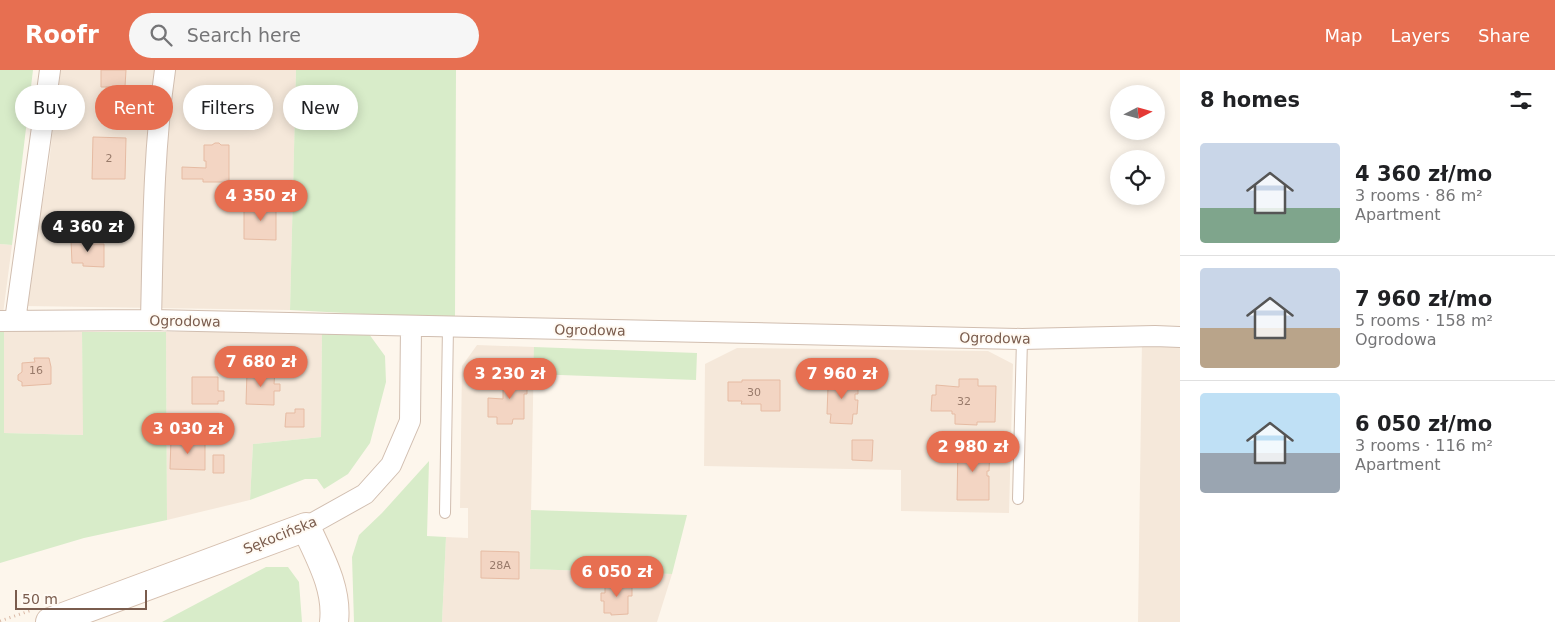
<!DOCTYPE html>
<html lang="en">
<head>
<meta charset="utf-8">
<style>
  body { margin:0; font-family:"DejaVu Sans",sans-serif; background:#f6f6f6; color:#202124; height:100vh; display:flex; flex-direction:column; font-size:19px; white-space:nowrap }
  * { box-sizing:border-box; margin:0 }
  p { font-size:16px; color:#757577 }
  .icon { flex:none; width:28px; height:28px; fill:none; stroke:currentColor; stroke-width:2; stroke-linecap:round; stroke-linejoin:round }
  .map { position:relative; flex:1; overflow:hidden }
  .side { display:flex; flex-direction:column; background:#fff; width:375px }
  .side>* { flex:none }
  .guide { position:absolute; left:15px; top:15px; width:475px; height:45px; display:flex; gap:10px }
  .needle { width:32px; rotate:84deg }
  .controls { position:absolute; left:1110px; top:15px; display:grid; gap:10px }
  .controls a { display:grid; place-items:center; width:55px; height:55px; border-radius:50%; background:#fff; box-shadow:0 2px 12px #0003; font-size:25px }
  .scale { position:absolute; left:15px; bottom:12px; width:132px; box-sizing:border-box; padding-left:5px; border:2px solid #7a5c4d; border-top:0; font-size:14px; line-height:18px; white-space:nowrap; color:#7a5c4d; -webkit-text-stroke:4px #fffaf3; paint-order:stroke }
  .price { position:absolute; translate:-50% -42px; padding:0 11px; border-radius:18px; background:#e76f51; color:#fff; font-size:16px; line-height:32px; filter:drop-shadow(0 1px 2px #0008) }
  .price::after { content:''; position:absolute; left:50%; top:30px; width:15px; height:11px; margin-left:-8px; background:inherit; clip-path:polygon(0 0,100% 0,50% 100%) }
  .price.active { background:#222; color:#fff }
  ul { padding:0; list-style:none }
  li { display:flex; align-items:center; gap:15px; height:125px; padding:0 20px }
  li+li { border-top:1px solid #e0e0e0 }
  li span { display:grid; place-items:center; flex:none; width:140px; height:100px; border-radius:5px; color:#555 }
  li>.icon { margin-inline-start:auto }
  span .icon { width:60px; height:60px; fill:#fffc; stroke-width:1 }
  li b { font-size:21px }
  h2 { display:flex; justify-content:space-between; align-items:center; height:60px; padding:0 20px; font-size:21px }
  .chip { padding:0 18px; border-radius:22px; background:#fff; box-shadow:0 2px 12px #0003; font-size:18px; line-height:45px }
  .chip.active { background:#e76f51; color:#fff }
  header { display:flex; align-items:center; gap:30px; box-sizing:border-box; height:70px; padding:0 25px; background:#e76f51; color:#fff }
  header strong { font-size:24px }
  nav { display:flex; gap:28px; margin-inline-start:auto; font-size:18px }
  .search { width:350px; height:45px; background:#f6f6f6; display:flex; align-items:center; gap:12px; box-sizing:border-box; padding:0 18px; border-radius:28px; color:#757577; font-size:19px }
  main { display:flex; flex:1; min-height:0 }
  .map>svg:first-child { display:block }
</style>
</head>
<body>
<header>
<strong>Roofr</strong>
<div class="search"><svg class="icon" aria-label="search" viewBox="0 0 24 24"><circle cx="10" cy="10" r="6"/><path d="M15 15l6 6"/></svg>Search here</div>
<nav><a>Map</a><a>Layers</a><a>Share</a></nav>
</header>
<main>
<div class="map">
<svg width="1180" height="552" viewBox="0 0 1180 552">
  <rect width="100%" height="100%" fill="#fdf6ec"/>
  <path fill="#f5e8da" d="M59,0h237l-6,240 -265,-4 24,-142z
    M0,174l12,1 -9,69h-3z
    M4,260l78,2 2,103 -80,-2z
    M322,260l-1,107 -68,7 -3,56 -83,20 -1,-188z
    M1142,269l38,1v282h-42z
    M477,275l57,2 -4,222 142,5 -15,48h-215l4,-85 22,1v-30h-8l2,-142z
    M737,278l251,3 25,13 -4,149 -108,-2v-41l-197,-4 1,-102z"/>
  <path fill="#d8ecc9" d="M0,0h33l-21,175 -12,-1z
    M296,0h160l-1,249 -165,-9z
    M0,260h4v103l79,2 -1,-103h84l1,188 -83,18 -84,25z
    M322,260l47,4 16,22 1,26 -16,61 -22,31 -24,15 -7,-10h-12l-55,21 3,-56 68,-7z
    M534,277l163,6 -1,27 -163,-6z
    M429,391l-2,75 19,1 -4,85h-88l-2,-65 7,-22 23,-22z
    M531,440l156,5 -15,59 -142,-5z
    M266,497h22l11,15 3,40h-140z"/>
  <path fill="#f3d5c3" stroke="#e6bba3" d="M101,0h25l-1,17h-24z
    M214,16h24v8h15v14l-15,-1v11h-16l-1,3h-27v-21h20z
    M106,17h19v8h9v19l-19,-1v-3l-9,-1z
    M93,67l33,1 -1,41h-33z
    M215,73h4l2,2h8v37h-26v-3h-21v-12l24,1v-7h-2v-16h8z
    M259,131l17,1v38l-32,-1v-32h15z
    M71,170h20v4h13v23l-21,-1v-3h-11z
    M34,288h15l2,9v17l-29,2v-4l-4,-2v-5l4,-3v-9l13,-1z
    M247,301h28l-1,13h6v7h-6v14l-28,-1z
    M503,305h24v19h-3v25h-11l-1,5h-15v-7h-9v-19l15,1z
    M192,307h26v14h6v10h-6v3h-26z
    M831,307h22v10h5v7h-3v6h3l-1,14h-4l-1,10 -22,-1 1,-9h-4l1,-27h3z
    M959,309h19v7h18l-1,36h-18v3l-22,-1v-10h-3v-3h-21l1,-16h4v-10l23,2z
    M742,310h38v31h-19v-7h-20l1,-3h-14v-19h14z
    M295,339h9v18h-19l1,-14h9z
    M171,369l34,2v29l-35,-1z
    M852,370h21l-1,21 -20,-1z
    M958,376h32l-1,25h-2v5h2v24h-32z
    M213,385h11v18h-11z
    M481,481l38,1v27l-38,-1z
    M605,513l27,1v12h-4v18l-17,1v-2h-7v-12h-3v-8h4z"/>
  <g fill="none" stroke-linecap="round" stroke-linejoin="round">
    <defs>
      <path id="lane" d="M1018,429l4,-160
        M445,443l3,-186"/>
      <path id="street" d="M151,250c2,-83 2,-167 14,-250
        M0,251l151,-1 871,19 133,-3 25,1
        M15,251l35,-251
        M306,457l59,-33 26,-29 19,-44 1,-94"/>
      <path id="secondary" d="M50,552l256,-95c13,29 32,61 28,95"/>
    </defs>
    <use href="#lane" stroke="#d1beb0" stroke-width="12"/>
    <use href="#street" stroke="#d1beb0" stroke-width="22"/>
    <use href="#secondary" stroke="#d6c0b0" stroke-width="30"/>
    <path stroke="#d9b8a5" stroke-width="3" stroke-dasharray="1 4" stroke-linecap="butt" d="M0,551l32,-11"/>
    <use href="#lane" stroke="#fff" stroke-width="10"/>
    <use href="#street" stroke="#fff" stroke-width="20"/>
    <use href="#secondary" stroke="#fff" stroke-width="28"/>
  </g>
  <g text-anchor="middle" stroke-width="4" stroke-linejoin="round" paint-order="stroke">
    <g font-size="11" fill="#987a6a">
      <text x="109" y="92">2</text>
      <text x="36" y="304">16</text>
      <text x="754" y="326">30</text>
      <text x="964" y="335">32</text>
      <text x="500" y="499">28A</text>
    </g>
    <g font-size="14" fill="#7a5c4d" stroke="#fffaf3">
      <text transform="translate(185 251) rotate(1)" y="5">Ogrodowa</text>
      <text transform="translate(590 260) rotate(1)" y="5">Ogrodowa</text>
      <text transform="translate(995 268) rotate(1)" y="5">Ogrodowa</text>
      <text transform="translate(280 465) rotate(-22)" y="5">Sękocińska</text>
    </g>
  </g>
</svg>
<div class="controls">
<a><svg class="needle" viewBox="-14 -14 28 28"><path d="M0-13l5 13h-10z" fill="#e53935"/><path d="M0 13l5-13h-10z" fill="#757577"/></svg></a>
<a><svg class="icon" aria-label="locate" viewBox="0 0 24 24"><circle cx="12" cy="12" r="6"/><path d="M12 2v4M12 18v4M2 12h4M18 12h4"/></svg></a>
</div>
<div class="scale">50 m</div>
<b class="price" style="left:261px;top:152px">4 350 zł</b>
<b class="price active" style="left:88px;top:183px">4 360 zł</b>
<b class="price" style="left:261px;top:318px">7 680 zł</b>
<b class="price" style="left:510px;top:330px">3 230 zł</b>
<b class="price" style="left:842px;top:330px">7 960 zł</b>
<b class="price" style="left:188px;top:385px">3 030 zł</b>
<b class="price" style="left:973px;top:403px">2 980 zł</b>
<b class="price" style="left:617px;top:528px">6 050 zł</b>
<div class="guide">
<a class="chip">Buy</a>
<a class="chip active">Rent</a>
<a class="chip">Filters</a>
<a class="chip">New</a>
</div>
</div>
<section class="side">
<h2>8 homes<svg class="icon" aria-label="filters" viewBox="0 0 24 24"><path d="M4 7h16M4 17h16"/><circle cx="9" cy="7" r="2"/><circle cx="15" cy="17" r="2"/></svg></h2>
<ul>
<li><span style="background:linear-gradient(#c9d6e8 65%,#7fa58c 0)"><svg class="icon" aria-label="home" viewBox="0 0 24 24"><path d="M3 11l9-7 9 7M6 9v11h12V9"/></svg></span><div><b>4 360 zł/mo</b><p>3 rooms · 86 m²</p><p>Apartment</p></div></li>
<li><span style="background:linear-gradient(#c9d6e8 60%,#b9a48a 0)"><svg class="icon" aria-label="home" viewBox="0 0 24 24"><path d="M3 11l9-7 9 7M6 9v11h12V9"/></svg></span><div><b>7 960 zł/mo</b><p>5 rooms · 158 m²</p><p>Ogrodowa</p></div></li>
<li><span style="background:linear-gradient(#bfe0f5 60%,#9aa5b1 0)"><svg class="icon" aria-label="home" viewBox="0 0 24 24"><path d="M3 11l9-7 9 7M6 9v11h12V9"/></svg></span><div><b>6 050 zł/mo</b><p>3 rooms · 116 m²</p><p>Apartment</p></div></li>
</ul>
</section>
</main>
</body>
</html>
